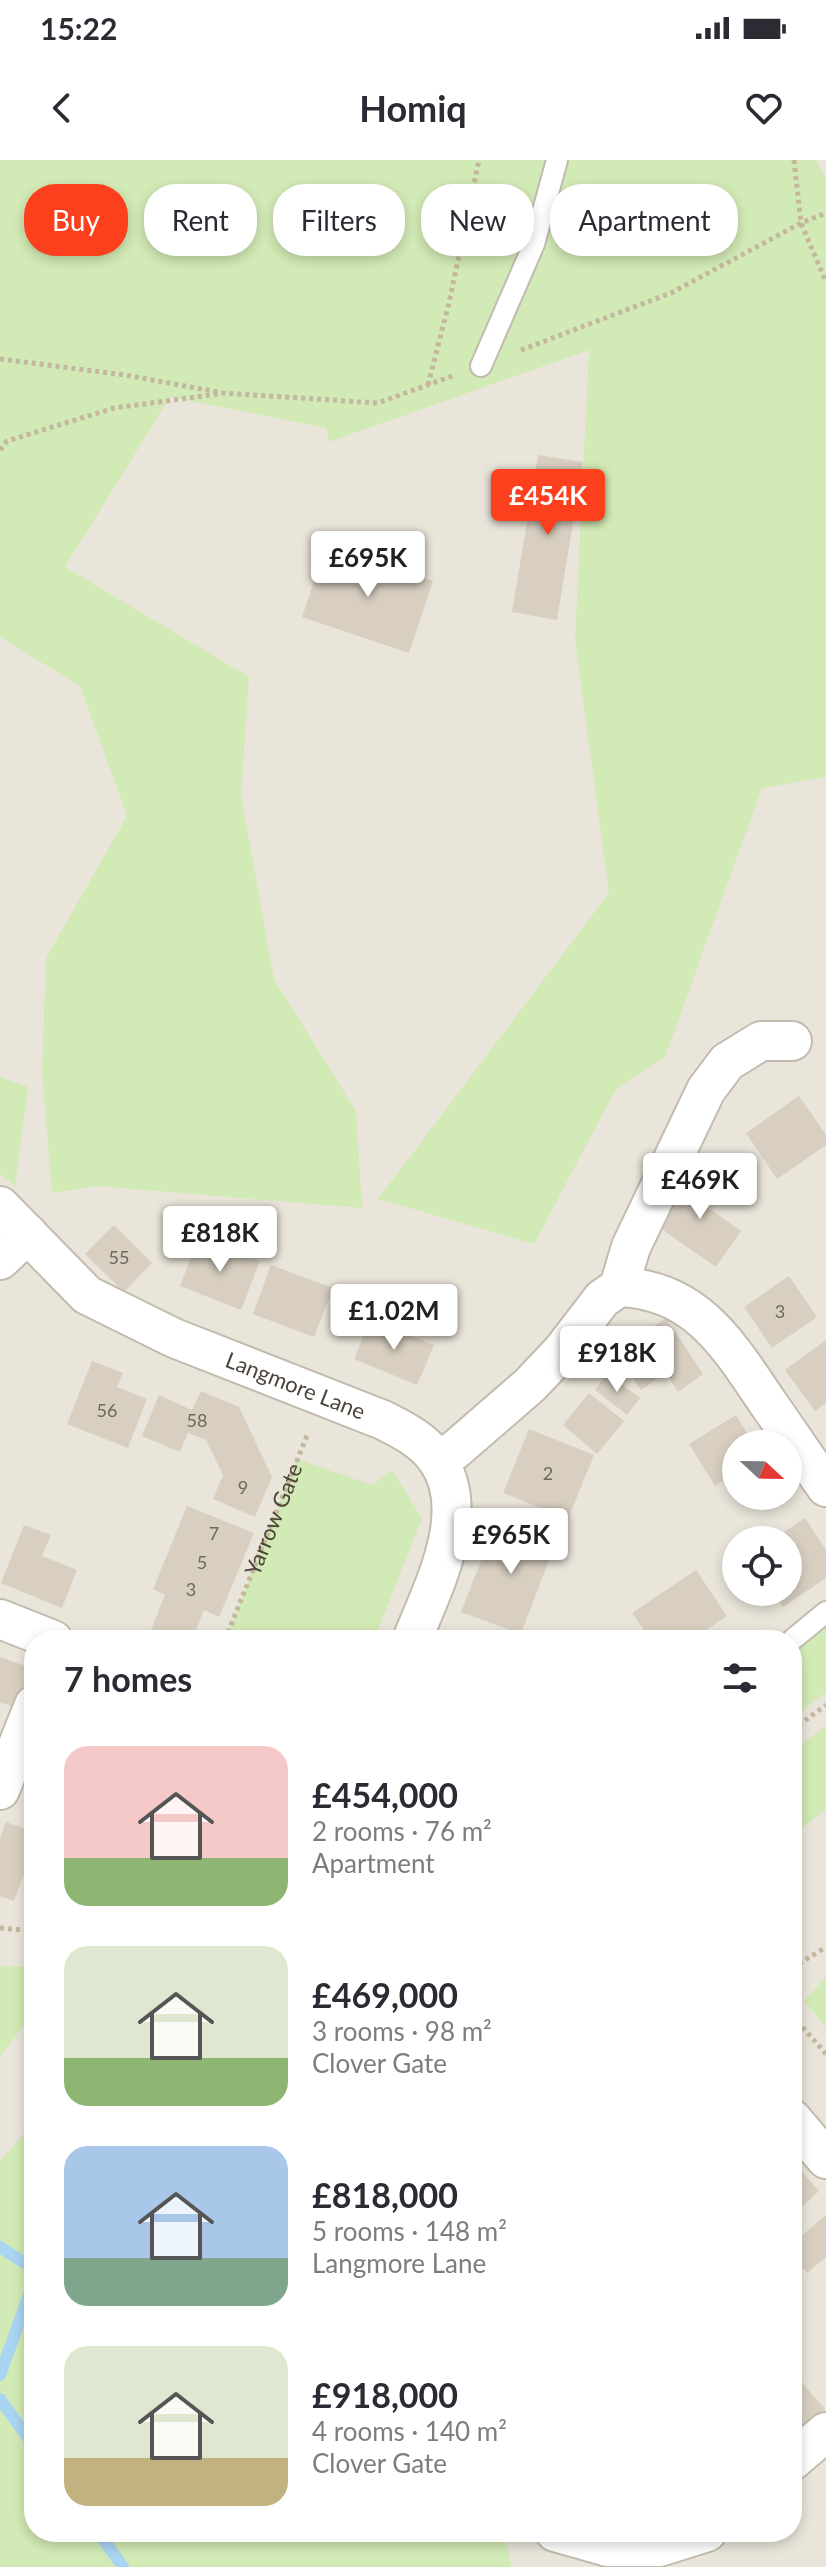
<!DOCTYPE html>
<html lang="en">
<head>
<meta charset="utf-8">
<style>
  body { margin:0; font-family:Lato,sans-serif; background:#f2f2f3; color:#2b2b33; height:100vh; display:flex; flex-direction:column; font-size:30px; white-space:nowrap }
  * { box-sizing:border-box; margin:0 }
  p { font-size:26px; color:#7c7c81 }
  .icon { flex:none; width:44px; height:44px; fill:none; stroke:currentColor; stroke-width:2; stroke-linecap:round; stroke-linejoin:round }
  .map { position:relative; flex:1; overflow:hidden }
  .side { position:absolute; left:24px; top:1470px; width:778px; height:912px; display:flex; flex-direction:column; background:#fff; border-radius:32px; box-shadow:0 4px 12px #0003 }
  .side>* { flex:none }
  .hud { position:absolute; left:24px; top:24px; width:778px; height:72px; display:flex; gap:16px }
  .needle { width:52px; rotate:112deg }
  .buttons { position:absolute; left:722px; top:1270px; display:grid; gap:16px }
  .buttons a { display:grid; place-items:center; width:80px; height:80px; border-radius:50%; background:#fff; box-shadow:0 4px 12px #0003; font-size:40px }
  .price { position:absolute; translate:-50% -68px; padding:0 18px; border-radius:8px; background:#fff; color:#222; font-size:26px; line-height:52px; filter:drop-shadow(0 2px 4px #0008) }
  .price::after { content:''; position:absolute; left:50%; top:48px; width:24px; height:18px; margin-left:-12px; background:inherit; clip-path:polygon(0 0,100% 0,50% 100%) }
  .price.active { background:#fc3f1d; color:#fff }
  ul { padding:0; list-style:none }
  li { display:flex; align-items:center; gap:24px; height:200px; padding:0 40px }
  li span { display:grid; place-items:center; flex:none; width:224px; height:160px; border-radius:24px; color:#555 }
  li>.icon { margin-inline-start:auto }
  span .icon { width:96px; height:96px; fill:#fffc; stroke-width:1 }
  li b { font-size:34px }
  h2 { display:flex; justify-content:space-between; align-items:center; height:96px; padding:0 40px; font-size:34px }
  .tag { padding:0 28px; border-radius:32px; background:#fff; box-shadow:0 4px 12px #0003; font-size:28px; line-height:72px }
  .tag.active { background:#fc3f1d; color:#fff }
  .status { display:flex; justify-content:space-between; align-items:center; height:56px; padding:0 40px; background:#fff; direction:ltr }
  .status svg { height:22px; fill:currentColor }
  header { display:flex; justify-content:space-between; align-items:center; height:104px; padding:0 40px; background:#fff; font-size:36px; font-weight:700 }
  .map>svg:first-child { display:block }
</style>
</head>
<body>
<div class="status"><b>15:22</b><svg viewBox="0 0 49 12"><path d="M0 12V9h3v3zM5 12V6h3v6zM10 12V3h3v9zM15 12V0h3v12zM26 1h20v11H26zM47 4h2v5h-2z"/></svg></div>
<header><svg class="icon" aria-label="back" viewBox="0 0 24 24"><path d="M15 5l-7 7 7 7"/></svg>Homiq<svg class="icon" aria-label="heart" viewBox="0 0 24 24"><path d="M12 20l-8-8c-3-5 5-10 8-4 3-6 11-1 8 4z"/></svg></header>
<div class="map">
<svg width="826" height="2407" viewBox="0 0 826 2407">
  <rect width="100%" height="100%" fill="#f6f3ec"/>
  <path fill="#eae5da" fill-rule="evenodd" d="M0,0h826v2407h-826zM736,1284h52v52h-52zM736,1380h52v52h-52zM34,1480h758v892h-758z"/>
  <path fill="#d2eab5" d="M0,0h816l10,19v598l-64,11 -97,269 -49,32 -82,155 -156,-45 231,-306 -34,-253 14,-290 -260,92 -3,-14 -156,-31 -105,170 184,110 -8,118 33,184 82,132 6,97 -265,-22 -45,7 -10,-121 4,-114 81,-142 -47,-130 -80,-49z
    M0,917l28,10 -13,99 -15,-12z
    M297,1299l75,26 20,-15 30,48 -48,122h-149z
    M826,1455v77l-34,26v-73z
    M826,1566v83l-34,27v-85z
    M0,1806l34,1v45l-34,44z
    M826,1817v50l-22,-26z
    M34,1963v409h470l8,35h-512v-406z"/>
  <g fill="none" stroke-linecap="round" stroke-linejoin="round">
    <path stroke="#a9d4f2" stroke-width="12" d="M0,2087l34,22
      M0,2215l34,-94
      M0,2239l34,47
      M98,2372l25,35"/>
  </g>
  <path fill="#d8cfc1" d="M538,295l45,7 -26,158 -45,-8z
    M326,386l107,35 -24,72 -107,-36z
    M799,936l27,39v10l-49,34 -31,-46z
    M697,1009l24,18 -14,20 34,24 -25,36 -59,-41z
    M114,1065l38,38 -28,29 -39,-38z
    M199,1077l61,24 -19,49 -61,-24z
    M271,1105l62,23 -19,49 -61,-23z
    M789,1116l28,41 -45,31 -28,-41z
    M666,1158l37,56 -25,18 -12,-19 -25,17 -25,-38z
    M370,1159l64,26 -17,40 -63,-26z
    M826,1180v63l-11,8 -30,-41z
    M92,1201l31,12 -6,14 30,12 -19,49 -61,-24z
    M607,1213l33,25 -13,17 -32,-25z
    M201,1231l38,16 33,70 -17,40 -42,-18 10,-24 -17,-35 -18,-7 -8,19 -38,-16 17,-41 33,15z
    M589,1233l35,28 -27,33 -34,-29z
    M736,1255l18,29h-18v29l-21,13 -26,-42z
    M529,1269l65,26 -26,64 -65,-26z
    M187,1346l67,27 -35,84 -15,-7 -12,30h-45l18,-45 -12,-6z
    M521,1356l39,15 -39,103 -60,-22 29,-74 19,8z
    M805,1358l21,32v28l-43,29 -10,-15h15v-52h-16z
    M24,1365l27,10 -9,21 35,14 -15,38 -61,-25z
    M696,1410l31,46 -35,24h-41l-19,-27z
    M479,1471l23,9h-27z
    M0,1497l34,12v9l-12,32 -22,-8z
    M6,1662l28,10v15l-20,54 -14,-5v-58z
    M798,2007l21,24 -27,24v-42z
    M826,2055v42l-19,16 -15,-17v-12z
    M792,2211l33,38 -33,28z"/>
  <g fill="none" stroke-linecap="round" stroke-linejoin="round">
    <defs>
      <path id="lane" d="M481,206l53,-122 23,-84
        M792,1480l34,-28"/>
      <g id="street">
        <path id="s2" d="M0,1046l87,89 87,43 209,82c20,10 42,21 55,41 35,52 -6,128 -26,179"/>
        <path d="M0,1100l28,-26"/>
        <path d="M619,1127c79,2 112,62 151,119 19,27 37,54 56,81"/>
        <path d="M438,1301l17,-11 75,-65 32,-34 40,-52 17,-12 12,-40 75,-157 21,-28 34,-21h31"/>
        <path d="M0,1459l53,21"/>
        <path d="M0,1630l34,-85"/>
        <path d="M792,1959l34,40"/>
        <path d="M792,2301l34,-29"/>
        <path d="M555,2372l53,15h51l48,-15"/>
      </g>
    </defs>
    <use href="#lane" stroke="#c2bbae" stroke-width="24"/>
    <use href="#street" stroke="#c2bbae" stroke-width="42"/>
    <g stroke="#c4b79f" stroke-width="5" stroke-dasharray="4 4" stroke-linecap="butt">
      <path d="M794,0l7,63 25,59"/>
      <path d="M521,190l150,-57 130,-70 25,-10"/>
      <path d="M0,199l125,16 98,18 155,10 77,-28"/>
      <path d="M428,225l21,-82 30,-143"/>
      <path d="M0,290l7,-9 107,-33 104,-14"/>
      <path id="s1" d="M225,1480l83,-207"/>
      <path d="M792,1570l34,-25"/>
      <path d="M0,1768l34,3"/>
      <path d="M792,1808l34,-21"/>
      <path d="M792,1855l34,39"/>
    </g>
    <use href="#lane" stroke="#fff" stroke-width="20"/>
    <use href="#street" stroke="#fff" stroke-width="38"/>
  </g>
  <g text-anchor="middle" stroke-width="7" stroke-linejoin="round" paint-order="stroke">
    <g font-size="18" fill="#6e675b">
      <text x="119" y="1104">55</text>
      <text x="780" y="1158">3</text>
      <text x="107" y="1257">56</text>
      <text x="197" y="1267">58</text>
      <text x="548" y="1320">2</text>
      <text x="243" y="1334">9</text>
      <text x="214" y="1380">7</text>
      <text x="202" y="1409">5</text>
      <text x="191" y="1436">3</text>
    </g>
    <g font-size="22" fill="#4b4439" stroke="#fff">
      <text dy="8" stroke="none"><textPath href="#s2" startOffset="352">Langmore Lane</textPath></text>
      <text dy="8" stroke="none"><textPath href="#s1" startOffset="130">Yarrow Gate</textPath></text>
    </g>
  </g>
</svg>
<div class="buttons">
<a><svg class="needle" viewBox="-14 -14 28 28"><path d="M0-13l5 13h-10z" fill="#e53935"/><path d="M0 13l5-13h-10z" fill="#7c7c81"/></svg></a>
<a><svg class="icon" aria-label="locate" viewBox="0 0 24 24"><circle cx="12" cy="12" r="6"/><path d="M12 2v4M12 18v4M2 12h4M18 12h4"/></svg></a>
</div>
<b class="price active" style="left:548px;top:377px">£454K</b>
<b class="price" style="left:368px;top:439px">£695K</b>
<b class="price" style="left:700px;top:1061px">£469K</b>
<b class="price" style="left:220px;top:1114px">£818K</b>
<b class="price" style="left:394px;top:1192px">£1.02M</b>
<b class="price" style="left:617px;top:1234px">£918K</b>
<b class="price" style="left:511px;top:1416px">£965K</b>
<div class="hud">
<a class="tag active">Buy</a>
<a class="tag">Rent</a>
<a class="tag">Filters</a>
<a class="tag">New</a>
<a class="tag">Apartment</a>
</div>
<section class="side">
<h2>7 homes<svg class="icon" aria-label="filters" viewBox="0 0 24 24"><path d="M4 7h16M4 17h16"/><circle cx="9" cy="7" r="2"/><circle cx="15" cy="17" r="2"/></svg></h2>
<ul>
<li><span style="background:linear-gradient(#f6c9c9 70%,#8fb573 0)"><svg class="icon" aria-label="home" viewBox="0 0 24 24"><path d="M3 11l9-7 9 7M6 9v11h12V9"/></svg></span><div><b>£454,000</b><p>2 rooms · 76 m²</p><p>Apartment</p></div></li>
<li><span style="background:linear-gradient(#dfe7d0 70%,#8fb573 0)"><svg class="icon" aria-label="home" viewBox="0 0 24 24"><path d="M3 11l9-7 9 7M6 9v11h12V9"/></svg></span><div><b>£469,000</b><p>3 rooms · 98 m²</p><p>Clover Gate</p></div></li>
<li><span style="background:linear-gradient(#a9c7e8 70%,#7fa58c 0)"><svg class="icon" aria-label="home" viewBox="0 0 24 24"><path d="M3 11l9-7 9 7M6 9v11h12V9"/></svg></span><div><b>£818,000</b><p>5 rooms · 148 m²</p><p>Langmore Lane</p></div></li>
<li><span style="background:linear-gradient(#dfe7d0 70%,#c2b280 0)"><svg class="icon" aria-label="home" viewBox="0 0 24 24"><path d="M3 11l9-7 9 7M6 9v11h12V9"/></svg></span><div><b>£918,000</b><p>4 rooms · 140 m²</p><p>Clover Gate</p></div></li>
</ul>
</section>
</div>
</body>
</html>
